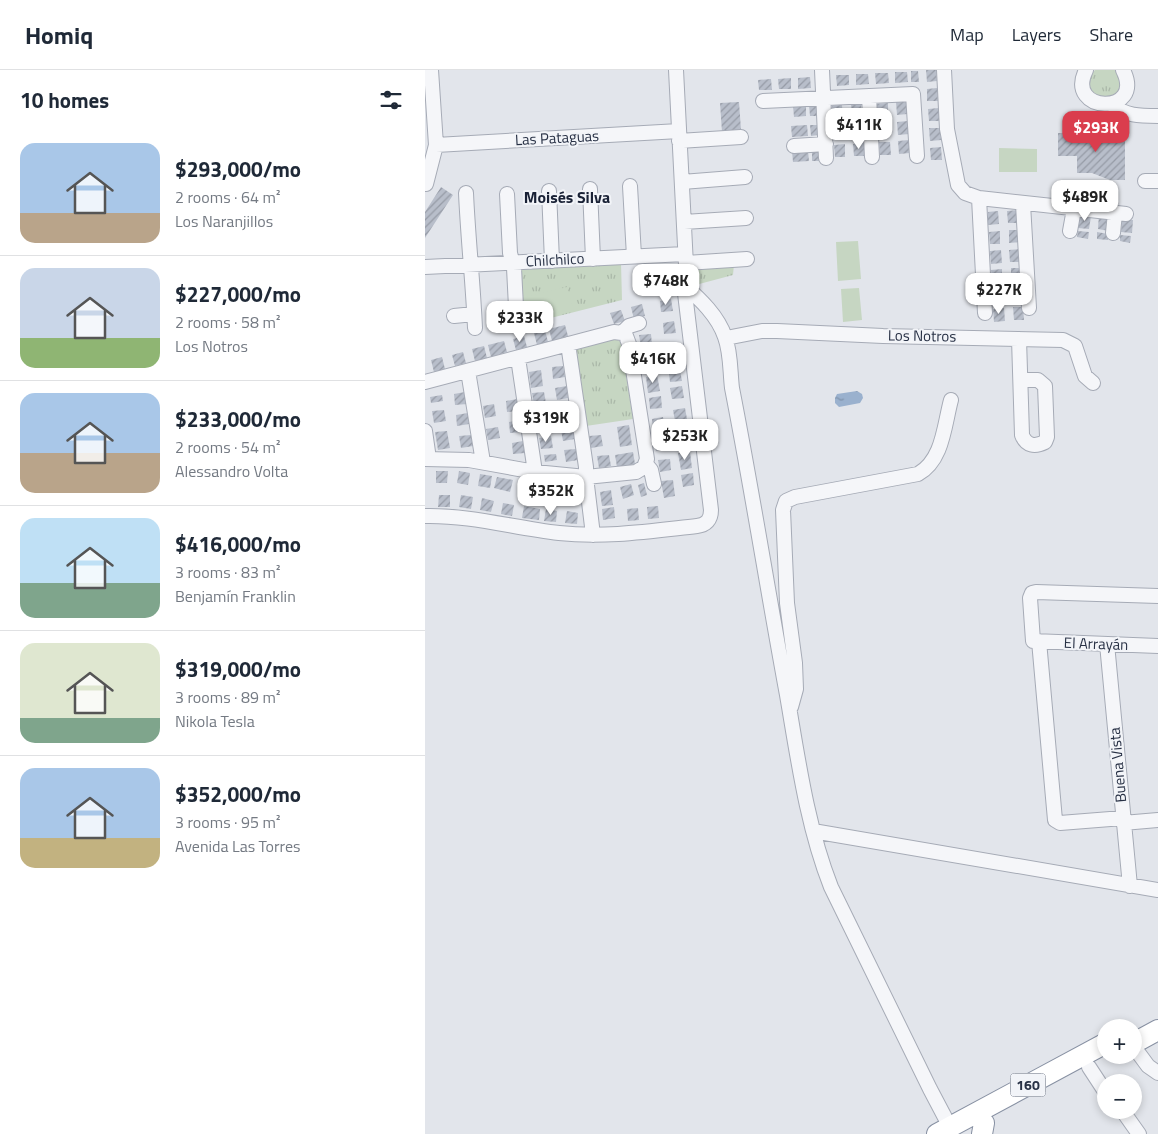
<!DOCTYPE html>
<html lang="en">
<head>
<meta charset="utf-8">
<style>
  body { margin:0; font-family:"Titillium Web",sans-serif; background:#f6f6f7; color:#1f2937; height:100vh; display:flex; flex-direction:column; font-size:19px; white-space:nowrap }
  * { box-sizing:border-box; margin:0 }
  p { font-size:16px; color:#747a83 }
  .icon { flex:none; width:28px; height:28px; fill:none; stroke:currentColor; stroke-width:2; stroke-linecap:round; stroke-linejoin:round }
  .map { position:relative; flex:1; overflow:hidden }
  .drawer { display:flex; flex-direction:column; background:#fff; width:425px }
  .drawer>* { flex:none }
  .controls { position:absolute; left:672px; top:949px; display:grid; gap:10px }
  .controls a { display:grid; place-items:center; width:45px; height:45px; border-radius:50%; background:#fff; box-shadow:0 2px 8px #0003; font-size:25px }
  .price { position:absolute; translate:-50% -42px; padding:0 11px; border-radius:10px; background:#fff; color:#222; font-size:16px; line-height:32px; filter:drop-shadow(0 1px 2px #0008) }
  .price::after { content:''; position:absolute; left:50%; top:30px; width:15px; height:11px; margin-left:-8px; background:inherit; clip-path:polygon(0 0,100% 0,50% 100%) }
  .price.current { background:#da3d4d; color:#fff }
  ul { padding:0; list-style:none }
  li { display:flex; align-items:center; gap:15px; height:125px; padding:0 20px }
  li+li { border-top:1px solid #e0e1e3 }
  li span { display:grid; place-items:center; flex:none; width:140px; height:100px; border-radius:15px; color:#555 }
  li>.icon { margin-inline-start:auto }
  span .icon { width:60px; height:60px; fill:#fffc; stroke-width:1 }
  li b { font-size:21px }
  h2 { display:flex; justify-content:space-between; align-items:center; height:60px; padding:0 20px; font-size:21px }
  header { display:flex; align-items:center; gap:30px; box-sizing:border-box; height:70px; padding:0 25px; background:#fff; border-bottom:1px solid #e0e1e3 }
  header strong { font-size:24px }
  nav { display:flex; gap:28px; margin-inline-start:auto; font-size:18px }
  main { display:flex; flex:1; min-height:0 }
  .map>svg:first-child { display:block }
</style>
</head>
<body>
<header>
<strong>Homiq</strong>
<nav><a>Map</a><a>Layers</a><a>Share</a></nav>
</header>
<main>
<section class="drawer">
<h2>10 homes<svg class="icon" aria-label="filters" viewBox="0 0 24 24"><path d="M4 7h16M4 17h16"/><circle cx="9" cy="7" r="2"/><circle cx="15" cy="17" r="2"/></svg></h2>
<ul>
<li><span style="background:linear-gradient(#a9c7e8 70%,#b9a48a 0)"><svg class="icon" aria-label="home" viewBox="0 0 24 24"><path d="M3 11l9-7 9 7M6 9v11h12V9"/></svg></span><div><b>$293,000/mo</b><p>2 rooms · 64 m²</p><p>Los Naranjillos</p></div></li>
<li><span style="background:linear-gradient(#c9d6e8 70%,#8fb573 0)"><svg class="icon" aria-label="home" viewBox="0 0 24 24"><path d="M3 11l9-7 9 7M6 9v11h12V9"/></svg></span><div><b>$227,000/mo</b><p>2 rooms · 58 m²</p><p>Los Notros</p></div></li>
<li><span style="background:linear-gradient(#a9c7e8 60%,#b9a48a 0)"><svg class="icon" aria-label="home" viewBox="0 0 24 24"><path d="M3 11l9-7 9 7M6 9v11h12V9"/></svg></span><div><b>$233,000/mo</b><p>2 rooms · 54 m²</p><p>Alessandro Volta</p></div></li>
<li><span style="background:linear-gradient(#bfe0f5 65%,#7fa58c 0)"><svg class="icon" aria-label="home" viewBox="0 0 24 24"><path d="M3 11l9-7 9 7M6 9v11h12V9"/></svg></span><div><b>$416,000/mo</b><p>3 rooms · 83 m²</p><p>Benjamín Franklin</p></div></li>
<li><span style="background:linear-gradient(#dfe7d0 75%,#7fa58c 0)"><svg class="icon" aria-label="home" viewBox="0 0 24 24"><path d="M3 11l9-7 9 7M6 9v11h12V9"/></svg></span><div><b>$319,000/mo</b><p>3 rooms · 89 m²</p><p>Nikola Tesla</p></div></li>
<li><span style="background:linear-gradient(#a9c7e8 70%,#c2b280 0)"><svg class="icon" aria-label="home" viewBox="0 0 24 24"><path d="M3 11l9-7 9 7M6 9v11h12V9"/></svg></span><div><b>$352,000/mo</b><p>3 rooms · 95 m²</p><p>Avenida Las Torres</p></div></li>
</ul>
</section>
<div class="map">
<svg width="733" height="1064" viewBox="0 0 733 1064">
  <defs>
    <pattern id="grass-tufts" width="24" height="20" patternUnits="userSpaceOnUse" patternTransform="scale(1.25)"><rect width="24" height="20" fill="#c6d6c2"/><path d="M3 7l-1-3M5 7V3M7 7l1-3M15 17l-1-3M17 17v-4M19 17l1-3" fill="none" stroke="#aab8a8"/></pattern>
    <pattern id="water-ripples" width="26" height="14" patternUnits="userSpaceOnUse" patternTransform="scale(1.25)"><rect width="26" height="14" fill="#9ab1ce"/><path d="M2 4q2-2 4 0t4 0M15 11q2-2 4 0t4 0" fill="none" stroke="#7e91a9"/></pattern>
    <pattern id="building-hatch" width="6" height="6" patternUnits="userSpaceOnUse" patternTransform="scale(1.25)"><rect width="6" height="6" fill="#b8beca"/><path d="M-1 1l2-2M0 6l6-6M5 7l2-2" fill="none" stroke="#969ba6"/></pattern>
  </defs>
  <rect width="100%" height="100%" fill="#e2e5eb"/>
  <path fill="url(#grass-tufts)" d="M670,0h20l3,2 4,16 -11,11 -16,-2c-6,-10 -9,-18 0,-27z
    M196,193l1,37 -99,25 -4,-55z
    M309,194l-1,11 -45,12 1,-19z
    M191,269l5,3 12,77 -47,7 -12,-77z"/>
  <path fill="#c6d6c2" d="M574,78l38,1v23h-38z
    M433,171l3,38 -23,2 -2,-39z
    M142,217l7,24 -45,12 -6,-25z
    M434,218l3,32 -19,2 -2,-33z"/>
  <path fill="url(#water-ripples)" d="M432,321l5,3 1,4 -3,5 -21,4 -4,-4v-5l2,-4z"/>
  <path fill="url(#building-hatch)" d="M501,0h10l1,11 -10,1z
    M486,1h7l1,11h-8z
    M470,2h12l1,10 -13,1z
    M450,3h13l1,10 -13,1z
    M431,4h12l1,10 -13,1z
    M411,5h13v10l-12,1z
    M385,7l1,11 -13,1v-11z
    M366,8v11h-12l-1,-10z
    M346,9l1,11h-13l-1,-10z
    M512,18l1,13h-11v-12z
    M482,31v13l-10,1 -1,-13z
    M314,32l2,28 -19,2 -2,-29z
    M463,33v13h-10l-1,-12z
    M426,34h10l1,13h-10z
    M384,35h7l1,11h-7z
    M417,35l1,13h-11v-12z
    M368,36h13v10l-12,1z
    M514,38v13h-10l-1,-12z
    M483,51l1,13 -11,1 -1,-13z
    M453,53h11l1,12 -11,1z
    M427,54h11l1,12 -11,1z
    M382,55l1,11 -16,1 -1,-11z
    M385,55h8v10l-7,1z
    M408,55h11v12l-10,1z
    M504,58h11l1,12 -11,1z
    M633,63h67v47h-15l-18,-7h-15v-17h-19z
    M484,70l1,13 -11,1 -1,-13z
    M454,72h11l1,13h-11z
    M439,73l1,13h-11l-1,-12z
    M420,74v13h-10l-1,-12z
    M516,77l1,13h-11l-1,-12z
    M387,80h7v11h-7z
    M367,81h16l1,10 -16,1z
    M16,117l12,8 -28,43v-26z
    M593,140l1,13h-11l-1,-12z
    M573,141l1,13 -11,1v-13z
    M674,143l12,2 -2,16 -11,-2z
    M655,145l11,1 -2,13 -11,-1z
    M697,149l11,1 -1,13 -11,-1z
    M584,160h10l1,12 -11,1z
    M575,161v13h-10l-1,-12z
    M653,161l11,1 -1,7 -11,-2z
    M672,162l11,2v6l-11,-1z
    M695,165l11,1 -1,7 -10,-2z
    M595,179l1,13h-11l-1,-12z
    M576,180l1,13 -11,1 -1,-13z
    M586,198h10l1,12 -11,1z
    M577,199v13h-10l-1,-12z
    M598,217v13l-10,1 -1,-13z
    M567,219h11l1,13h-11z
    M246,229l2,12 -12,1 -1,-11z
    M217,234l3,12 -11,3 -3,-12z
    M588,237h10l1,13h-10z
    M579,238l1,13 -11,1 -1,-13z
    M196,240l4,11 -11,3 -4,-11z
    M249,251l2,12 -12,1 -1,-11z
    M140,255l3,11 -16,5 -3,-12z
    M120,260l3,12 -11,3 -3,-12z
    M226,264l1,11 -11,2 -2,-12z
    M99,266l3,11 -11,3 -3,-11z
    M79,271l3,11 -16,5 -3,-12z
    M252,273l2,11 -12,2 -2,-12z
    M59,276l3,12 -12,3 -3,-12z
    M38,282l3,11 -11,3 -3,-11z
    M229,284l2,12 -12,1 -2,-11z
    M17,287l3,12 -11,3 -3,-12z
    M254,295l3,16 -12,1 -2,-16z
    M138,296l2,11 -12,2 -1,-12z
    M116,300l2,16 -12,2 -2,-16z
    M232,305l3,16 -12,2 -2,-16z
    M142,316l1,12 -11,2 -2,-12z
    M257,316l2,12 -12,1 -2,-11z
    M40,322l2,12 -12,1 -1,-11z
    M119,322l2,11 -12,2 -2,-12z
    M17,325l1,6 -12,2 -1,-6z
    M236,326l1,12 -12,1 -1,-11z
    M92,329l2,12 -12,1 -1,-11z
    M144,333l2,16 -11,1 -3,-16z
    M69,334l2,12 -11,2 -2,-12z
    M260,338l2,11 -12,2 -2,-11z
    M19,340l2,11 -12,2 -2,-12z
    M43,343l1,11 -12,2 -1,-11z
    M122,344l2,11 -12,2 -2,-12z
    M238,347l2,11 -12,2 -1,-11z
    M95,350l2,12 -12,1 -1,-11z
    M204,355l3,20 -12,2 -3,-20z
    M73,357l2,11 -12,2 -2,-11z
    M148,358l2,11 -12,2 -2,-11z
    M262,360l2,12 -12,1 -1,-11z
    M22,361l3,17 -12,2 -3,-18z
    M46,365l2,11 -12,2 -2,-12z
    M176,365l2,11 -12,2 -2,-12z
    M126,366l2,12 -12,1 -2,-11z
    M241,368l2,11 -12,2 -1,-11z
    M98,371l2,12 -12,1 -1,-11z
    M151,379l2,11 -12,2 -2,-12z
    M208,382l2,12 -18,3 -2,-12z
    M265,382l2,16 -11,2 -3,-17z
    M131,384l1,6 -12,2 -1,-7z
    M184,385l2,11 -12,2 -2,-12z
    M245,389l1,11 -11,2 -2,-12z
    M11,401h12l-1,12h-11z
    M34,401l11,2 -2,12 -11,-2z
    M268,403l1,12 -11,2 -2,-12z
    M55,404l12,2 -2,12 -12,-2z
    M72,407l16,3 -3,12 -16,-4z
    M248,410l2,16 -11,2 -3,-17z
    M97,412l11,2 -1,11 -12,-2z
    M219,413l3,12 -6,2 -3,-12z
    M206,414l3,11 -11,4 -3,-12z
    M118,415l12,1 -2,12 -11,-2z
    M139,417l12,1 -2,12 -11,-1z
    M186,420l2,15 -11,1 -2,-14z
    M14,425h11v12h-12z
    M36,425l12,2 -2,12 -12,-2z
    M57,428l12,3 -3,11 -11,-2z
    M78,433l11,2 -2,11 -11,-2z
    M99,436l16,3 -1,11 -17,-2z
    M233,436l1,12 -11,1 -1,-12z
    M189,437l1,11 -12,2 -1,-11z
    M213,438l1,12 -11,1 -1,-12z
    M121,439l11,2 -1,11 -12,-1z
    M142,441l11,2 -1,11 -12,-1z"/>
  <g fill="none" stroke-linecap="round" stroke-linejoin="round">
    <defs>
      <path id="minor" d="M397,0l4,88
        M519,0l3,59 11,56 7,8 14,5 147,16
        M661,0c-22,44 60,46 37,0
        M444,26l3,61
        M338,31l150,-7 4,62
        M686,34c14,12 29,12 47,12
        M254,71l62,-4
        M11,75l243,-14
        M369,76l32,-2
        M720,111h13
        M257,112l63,-5
        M1,114l10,-39 -5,-75
        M205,116l4,70
        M165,119l3,70
        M124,121l3,70
        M41,123c2,45 7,90 9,135
        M82,124l3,59 4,15 2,39
        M554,128l6,115
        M598,134l6,104
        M259,152l62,-4
        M645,161l4,-22
        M688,163l2,-20
        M261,193l61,-4
        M0,197l260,-13
        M259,215c16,14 34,31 41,52 6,16 5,35 7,51 20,102 36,205 55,307 11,64 20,131 44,192l99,202 20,38
        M29,246l20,-2
        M301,268l36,-7h15l106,5 180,4 12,6 10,30 8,7
        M594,269l3,96c4,11 13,12 23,7l2,-5 -2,-51 -7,-6h-17
        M143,274l18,123v10l7,58
        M93,288l17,114
        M43,301l15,91
        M0,312l189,-50 8,1 7,-7 10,-3
        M0,361l4,28
        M0,389l44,1 66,12 51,5 50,-5 8,-5 3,-8 -18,-115 -3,-8 -4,-3
        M221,394l5,6 3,14
        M0,446c46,-1 89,12 134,17 46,5 92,-2 138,-7 9,-1 14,-6 14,-16l-27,-225 2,-20 -10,-195
        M733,526l-122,-4 -4,1 -2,5 3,43 125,5
        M614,571l16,179 5,3 63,-5
        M682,574l23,242
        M366,637l5,-18 -1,-26 -8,-60 -4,-93 3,-9 9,-4 123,-23c25,-14 26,-48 33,-74
        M698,753l35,-3
        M388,761l345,59
        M709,977l14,19 10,7
        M664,997l17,26
        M697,1040l17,24"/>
      <path id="highway" d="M709,973l24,-13
        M512,1064l169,-91
        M557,1064l2,-11"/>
    </defs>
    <use href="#minor" stroke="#a6abb6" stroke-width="16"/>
    <use href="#highway" stroke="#8891a3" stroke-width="22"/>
    <use href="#minor" stroke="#f5f6f9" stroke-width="14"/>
    <use href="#highway" stroke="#fff" stroke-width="20"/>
  </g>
  <g text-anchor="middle" stroke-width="4" stroke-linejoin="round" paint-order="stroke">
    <rect fill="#f2f4f8" stroke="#656c7b" stroke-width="1" x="585.5" y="1003.5" width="35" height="23" rx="4"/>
    <g font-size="14" font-weight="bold" fill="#283145">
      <text x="603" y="1020">160</text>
    </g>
    <g font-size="15" fill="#283145" stroke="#f2f4f8">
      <text transform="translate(132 68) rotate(-3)" y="5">Las Pataguas</text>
      <text transform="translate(130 190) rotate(-3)" y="5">Chilchilco</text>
      <text transform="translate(497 266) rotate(1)" y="5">Los Notros</text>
      <text transform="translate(671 574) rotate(2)" y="5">El Arrayán</text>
      <text transform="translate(693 695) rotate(-95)" y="5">Buena Vista</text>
    </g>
    <g font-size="16" font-weight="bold" fill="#1a2236" stroke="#f2f4f8">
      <text x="142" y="133">Moisés Silva</text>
    </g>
  </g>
</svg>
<div class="controls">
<a>+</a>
<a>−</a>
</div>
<b class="price" style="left:434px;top:80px">$411K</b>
<b class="price current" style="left:671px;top:83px">$293K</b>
<b class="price" style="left:660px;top:152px">$489K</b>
<b class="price" style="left:241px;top:236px">$748K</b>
<b class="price" style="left:574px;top:245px">$227K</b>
<b class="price" style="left:95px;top:273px">$233K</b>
<b class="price" style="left:228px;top:314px">$416K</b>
<b class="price" style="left:121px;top:373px">$319K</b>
<b class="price" style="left:260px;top:391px">$253K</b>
<b class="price" style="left:126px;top:446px">$352K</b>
</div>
</main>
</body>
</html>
